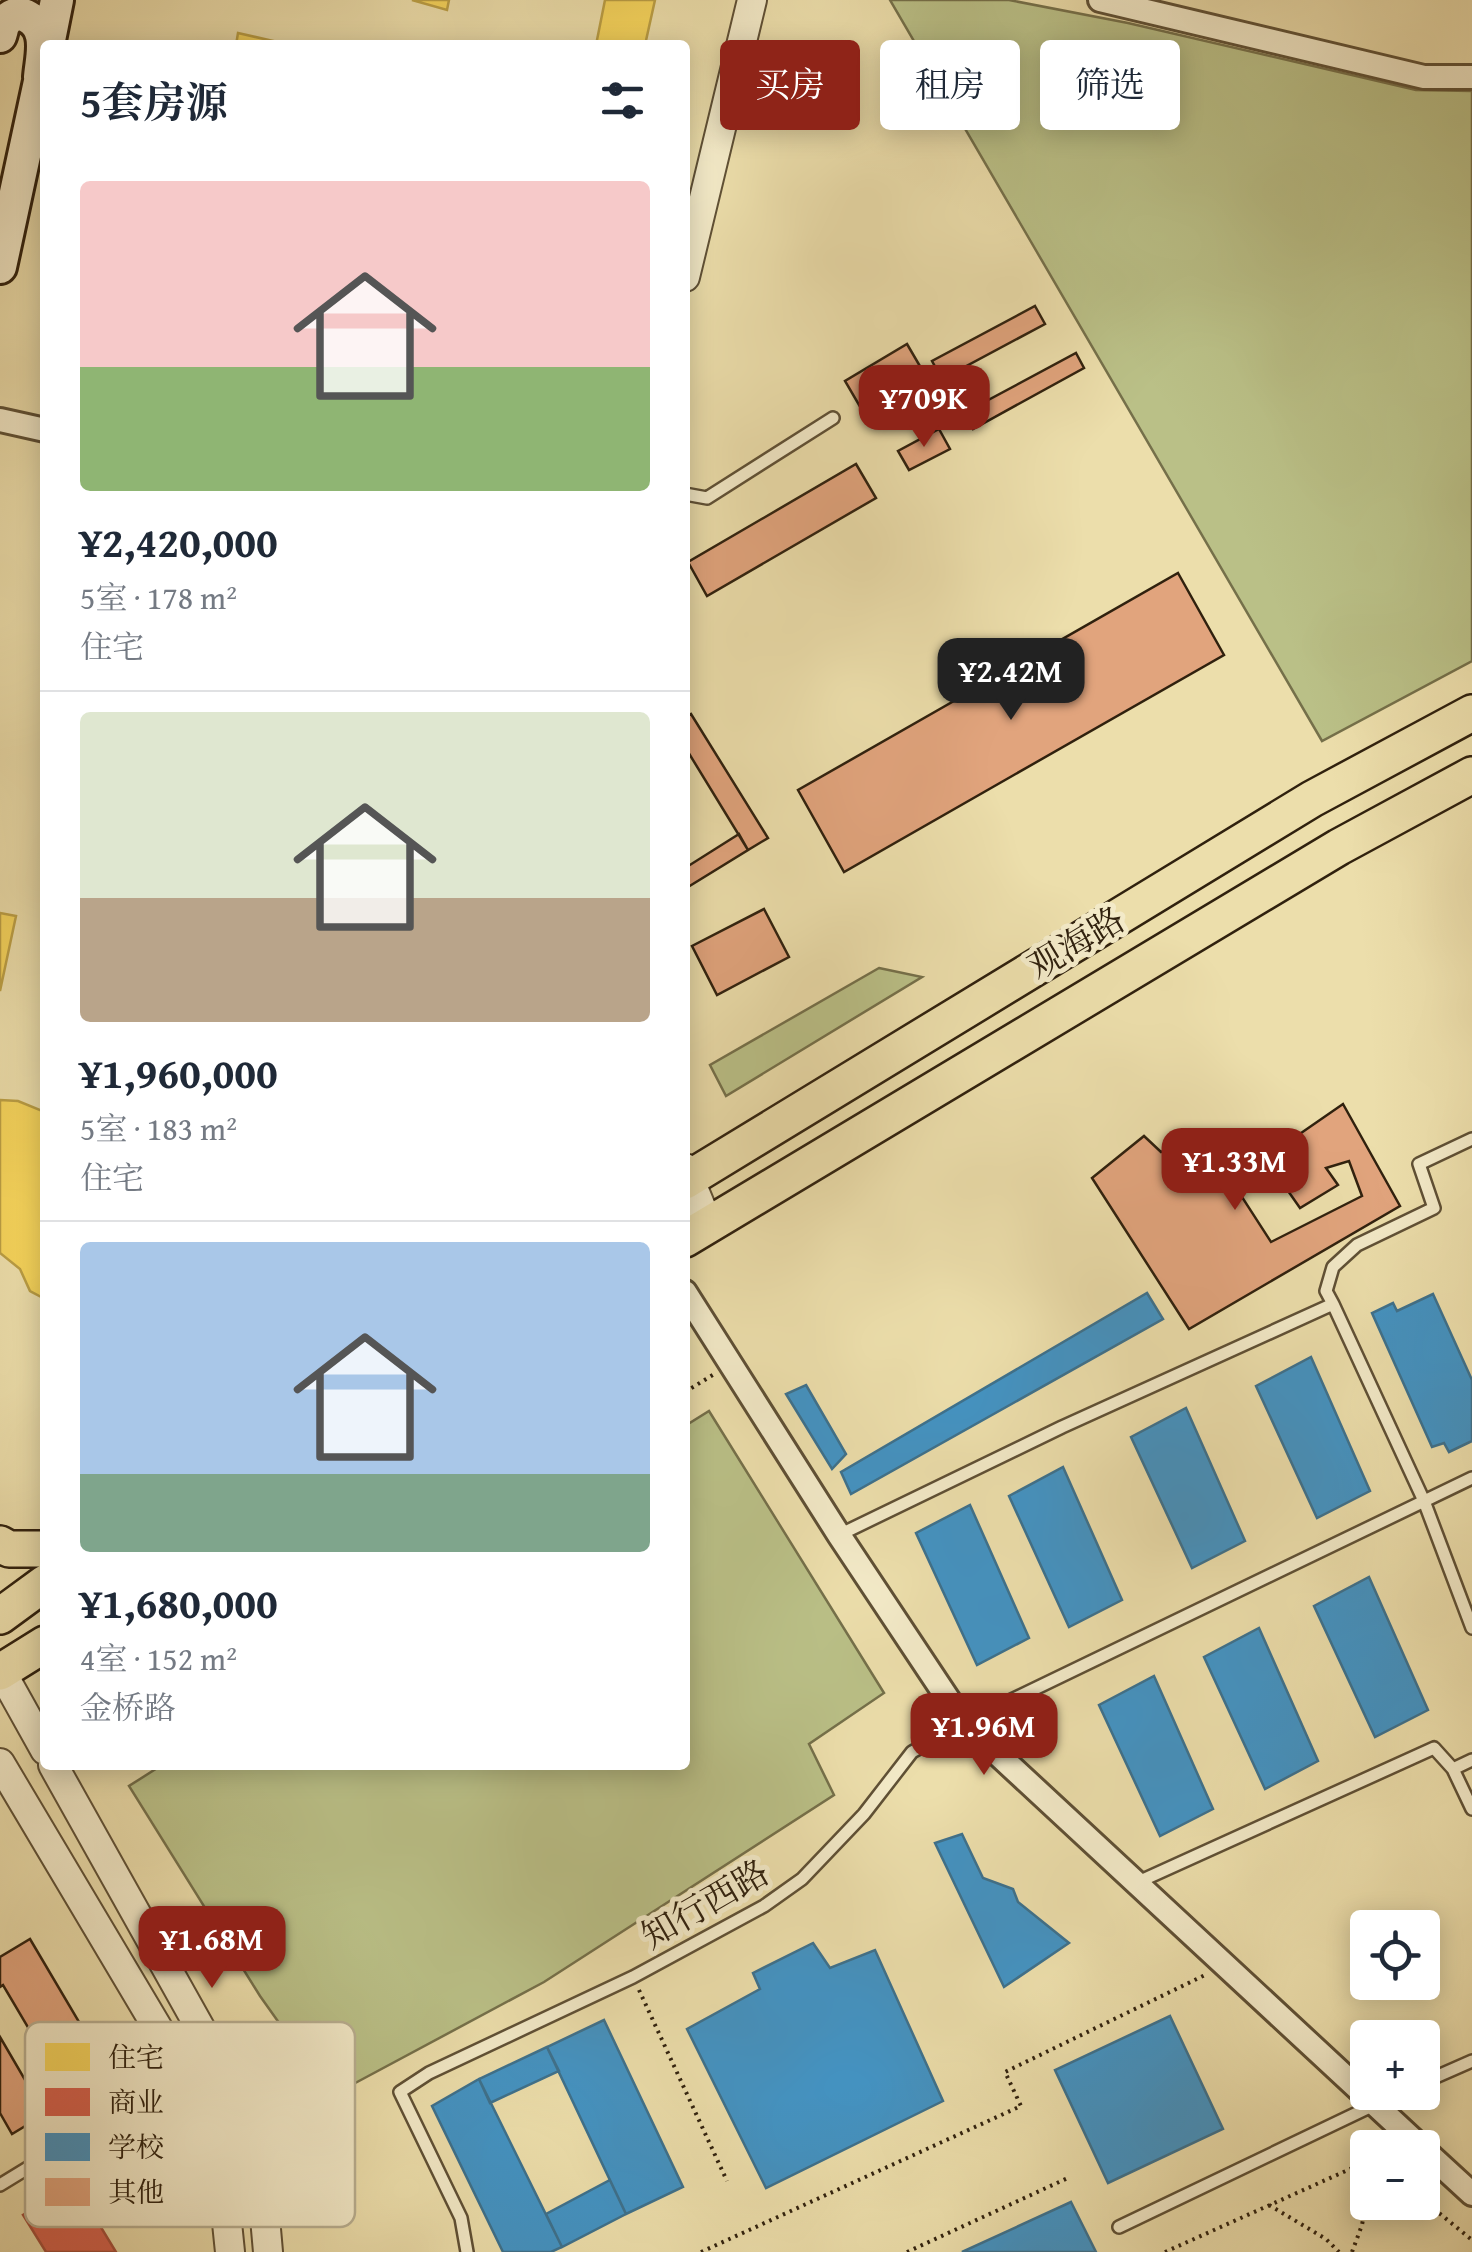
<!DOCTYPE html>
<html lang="zh">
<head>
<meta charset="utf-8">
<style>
  body { margin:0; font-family:"Gentium Book Plus","Noto Serif SC",serif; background:#f2f2f3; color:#1f2937; height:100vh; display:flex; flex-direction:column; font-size:38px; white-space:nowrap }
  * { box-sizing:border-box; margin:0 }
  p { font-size:32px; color:#747a83 }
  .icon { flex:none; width:55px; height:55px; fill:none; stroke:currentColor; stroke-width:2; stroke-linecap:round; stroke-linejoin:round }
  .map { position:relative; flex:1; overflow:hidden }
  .side { position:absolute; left:40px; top:40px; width:650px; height:1730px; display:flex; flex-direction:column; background:#fff; border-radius:10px; box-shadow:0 5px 25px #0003 }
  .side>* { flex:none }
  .top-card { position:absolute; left:720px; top:40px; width:600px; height:90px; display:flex; gap:20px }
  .controls { position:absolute; left:1350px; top:1910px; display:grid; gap:20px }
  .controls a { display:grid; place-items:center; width:90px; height:90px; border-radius:10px; background:#fff; box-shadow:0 5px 25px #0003; font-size:50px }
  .price { position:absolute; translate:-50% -85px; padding:0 22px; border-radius:20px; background:#8f2418; color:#fff; font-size:32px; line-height:65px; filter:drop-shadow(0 2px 5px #0008) }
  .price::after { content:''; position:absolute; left:50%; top:60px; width:30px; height:22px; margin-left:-15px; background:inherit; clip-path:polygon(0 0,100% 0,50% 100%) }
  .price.active { background:#222; color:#fff }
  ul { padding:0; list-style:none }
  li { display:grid; align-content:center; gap:20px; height:530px; padding:0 40px }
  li+li { border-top:2px solid #e0e1e3 }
  li span { display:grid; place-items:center; height:310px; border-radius:10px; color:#555 }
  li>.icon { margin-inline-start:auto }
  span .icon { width:180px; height:180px; fill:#fffc; stroke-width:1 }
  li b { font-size:42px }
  h2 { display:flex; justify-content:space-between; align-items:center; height:120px; padding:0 40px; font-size:42px }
  .chip { padding:0 35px; border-radius:10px; background:#fff; box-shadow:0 5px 25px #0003; font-size:35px; line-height:90px }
  .chip.active { background:#8f2418; color:#fff }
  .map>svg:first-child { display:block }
</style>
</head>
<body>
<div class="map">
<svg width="1472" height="2252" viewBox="0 0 1472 2252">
  <rect width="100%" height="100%" fill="#ecdeab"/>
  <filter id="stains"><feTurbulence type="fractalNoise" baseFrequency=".002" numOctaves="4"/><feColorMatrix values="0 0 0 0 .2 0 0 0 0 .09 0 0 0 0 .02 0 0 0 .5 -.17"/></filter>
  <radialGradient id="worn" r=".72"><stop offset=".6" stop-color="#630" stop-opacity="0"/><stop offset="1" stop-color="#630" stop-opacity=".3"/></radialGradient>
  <path fill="#bac087" stroke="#75704a" stroke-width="2.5" d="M890,0h119l119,23 288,67 56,1v570l-150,80z
    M879,968l43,9 -196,119 -16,-31z
    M709,1411l175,282 -75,51 25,51 -290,187 -213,114 -71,-100 -131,-210 33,-21h523v-339z"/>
  <path fill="#f6d55c" stroke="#bb9f45" stroke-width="2.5" d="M412,0h37l-2,10z
    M605,0h50l-10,45h-49z
    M238,33l35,8 -1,4h-36z
    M0,913l16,3 -16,75z
    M0,1100l18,1 27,11v187l-15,-8 -10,-22 -20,-16z"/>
  <path fill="#d6604d" stroke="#a44d3a" stroke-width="2.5" d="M74,2183l42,69h-70l-23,-37z"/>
  <path fill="#4393c3" stroke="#3d718d" stroke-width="2.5" d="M1147,1293l16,26 -312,175 -10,-22z
    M1433,1294l39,86v61l-23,11 -5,-9 -12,4 -60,-134 21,-10 4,8z
    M1311,1357l59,134 -53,27 -61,-132z
    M806,1385l40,69 -14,15 -46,-75z
    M1186,1408l59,133 -53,27 -61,-131z
    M1063,1467l59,133 -53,27 -60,-131z
    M970,1505l59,133 -52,27 -61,-132z
    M1369,1577l59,133 -53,27 -61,-131z
    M1259,1628l59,133 -53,28 -61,-132z
    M1154,1676l59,133 -53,27 -61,-131z
    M962,1834l21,44 30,11 5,13 51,41 -65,44 -69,-144z
    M813,1943l17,25 45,-18 68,151 -177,87 -79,-159 73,-40 -7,-16z
    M1170,2016l53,113 -115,54 -53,-113z
    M604,2020l79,167 -57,27 -79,-167z
    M547,2047l12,24 -69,32 -11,-24z
    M479,2079l83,168 -11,5h-48l-71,-146z
    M610,2180l16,34 -64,33 -16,-33z
    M1071,2202l25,50h-134z"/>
  <path fill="#e1a47d" stroke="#30210e" stroke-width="2.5" d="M1035,306l10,18 -103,55 -10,-18z
    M907,344l24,41 -62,37 -24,-41z
    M1076,353l8,15 -111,61 -9,-16z
    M939,429l11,20 -41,21 -11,-19z
    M856,464l20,34 -169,98 -19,-34z
    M1178,573l46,82 -380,217 -46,-82z
    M691,714l77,124 -20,12 -63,-103v-29z
    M739,834l9,16 -60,37 -3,-19z
    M764,909l25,48 -72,38 -25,-49z
    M1343,1104l57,102 -211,123 -97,-151 52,-42 17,16 41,-17 69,107 91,-46 -13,-35 -23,7 12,17 -38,23 -35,-50z
    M30,1939l88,149 -40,24 -75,-127 -3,2v-30z
    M0,2037l45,77 -33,20 -12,-21z"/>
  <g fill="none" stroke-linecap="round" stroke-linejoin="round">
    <defs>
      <path id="service" d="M685,494l22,4 126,-80
        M1333,1304l-7,-13 7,-24 24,-22 77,-37 -15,-44 53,-25
        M839,1535l223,-108 271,-123 91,197 48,127
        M1472,1760l-19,9 19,40
        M1136,1883l298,-135 19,21
        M1422,2083l50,-22
        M0,2185l183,-112
        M1119,2227l282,-135
        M467,2252l-6,-34 -61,-126 29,-19 204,-96 131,-71 38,-27 62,-65 48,-62 52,-29 508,-245"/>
      <path id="minor" d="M1100,0l324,77h48
        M0,420l45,10
        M685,1292l154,243 125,188 458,425
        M1422,2148l50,46"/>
      <path id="tertiary" d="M685,277l67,-277
        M685,1168l23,56
        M1,1671l44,79
        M0,1763l172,289 34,64 16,58 8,78
        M53,1765l150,268 34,74 26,88 5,57"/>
      <path id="secondary" d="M0,36c2,-5 2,-11 6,-15 13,-16 33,0 36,15 3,13 -1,28 -2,41
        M48,45l9,-45
        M0,267l45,-209"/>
      <path id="primary" d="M685,1181l627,-382 160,-86
        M685,1239l654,-392 133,-72
        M0,1544l9,5h36
        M0,1616l45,-33
        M0,1672l45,-28"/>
    </defs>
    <use href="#service" stroke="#5f5035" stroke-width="16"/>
    <use href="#minor" stroke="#5f5035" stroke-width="28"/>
    <use href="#tertiary" stroke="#5f5035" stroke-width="32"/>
    <use href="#secondary" stroke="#30210e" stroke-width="38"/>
    <use href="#primary" stroke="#30210e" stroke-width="40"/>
    <path stroke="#30210e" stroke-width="4" stroke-dasharray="2.5 5" stroke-linecap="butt" d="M685,1392l31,-19
      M639,1990l88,191
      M1422,2199l50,41
      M1269,2205l57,34 13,13
      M701,2252l320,-146 -16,-34 200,-97
      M907,2252l163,-75
      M1165,2252l203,-91
      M1352,2252l10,-27 6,-34"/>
    <use href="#service" stroke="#f3eac8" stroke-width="11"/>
    <use href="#minor" stroke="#f3eac8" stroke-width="22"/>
    <use href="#tertiary" stroke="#f3eac8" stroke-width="28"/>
    <use href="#secondary" stroke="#f3eac8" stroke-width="32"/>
    <use href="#primary" stroke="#ecdeab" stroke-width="35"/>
  </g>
  <g text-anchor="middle" stroke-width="10" stroke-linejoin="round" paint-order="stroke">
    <g font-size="35" fill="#30210e" stroke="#f3eac8">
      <text transform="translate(1076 943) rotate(-31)" y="12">观海路</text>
      <text transform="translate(705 1904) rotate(-30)" y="12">知行西路</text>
    </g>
  </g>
  <rect x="25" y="2022" width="330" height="205" rx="15" fill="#f3eac8" stroke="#b8ae90" stroke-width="2.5"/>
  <rect x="45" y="2043" width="45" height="28" fill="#f6d55c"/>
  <rect x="45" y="2088" width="45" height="28" fill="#d6604d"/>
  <rect x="45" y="2133" width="45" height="28" fill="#4393c3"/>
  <rect x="45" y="2178" width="45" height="28" fill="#e1a47d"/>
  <g font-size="28" fill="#30210e">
    <text x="108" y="2067">住宅</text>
    <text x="108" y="2112">商业</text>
    <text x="108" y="2157">学校</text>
    <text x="108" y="2202">其他</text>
  </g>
  <rect width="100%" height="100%" filter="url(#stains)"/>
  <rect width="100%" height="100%" fill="url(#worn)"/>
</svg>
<div class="controls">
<a><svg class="icon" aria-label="locate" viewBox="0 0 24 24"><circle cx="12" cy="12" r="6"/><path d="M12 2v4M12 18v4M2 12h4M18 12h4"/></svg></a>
<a>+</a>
<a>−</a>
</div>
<b class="price" style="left:924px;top:450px">¥709K</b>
<b class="price active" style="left:1011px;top:723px">¥2.42M</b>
<b class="price" style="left:1235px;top:1213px">¥1.33M</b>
<b class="price" style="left:984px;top:1778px">¥1.96M</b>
<b class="price" style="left:212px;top:1991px">¥1.68M</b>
<div class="top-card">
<a class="chip active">买房</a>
<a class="chip">租房</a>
<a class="chip">筛选</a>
</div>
<section class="side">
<h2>5套房源<svg class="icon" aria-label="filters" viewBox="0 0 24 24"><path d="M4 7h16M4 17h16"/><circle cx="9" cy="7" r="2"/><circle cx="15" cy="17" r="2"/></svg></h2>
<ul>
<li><span style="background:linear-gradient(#f6c9c9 60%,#8fb573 0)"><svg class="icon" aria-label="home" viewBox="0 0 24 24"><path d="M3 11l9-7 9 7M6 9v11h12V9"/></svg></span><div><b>¥2,420,000</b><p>5室 · 178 m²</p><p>住宅</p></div></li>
<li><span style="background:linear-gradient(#dfe7d0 60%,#b9a48a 0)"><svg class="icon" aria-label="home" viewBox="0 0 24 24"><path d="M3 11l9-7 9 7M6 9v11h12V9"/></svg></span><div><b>¥1,960,000</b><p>5室 · 183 m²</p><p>住宅</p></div></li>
<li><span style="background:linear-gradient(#a9c7e8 75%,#7fa58c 0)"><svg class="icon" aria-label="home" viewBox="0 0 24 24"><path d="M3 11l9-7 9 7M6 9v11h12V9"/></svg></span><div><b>¥1,680,000</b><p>4室 · 152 m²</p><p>金桥路</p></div></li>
</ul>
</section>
</div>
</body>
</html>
